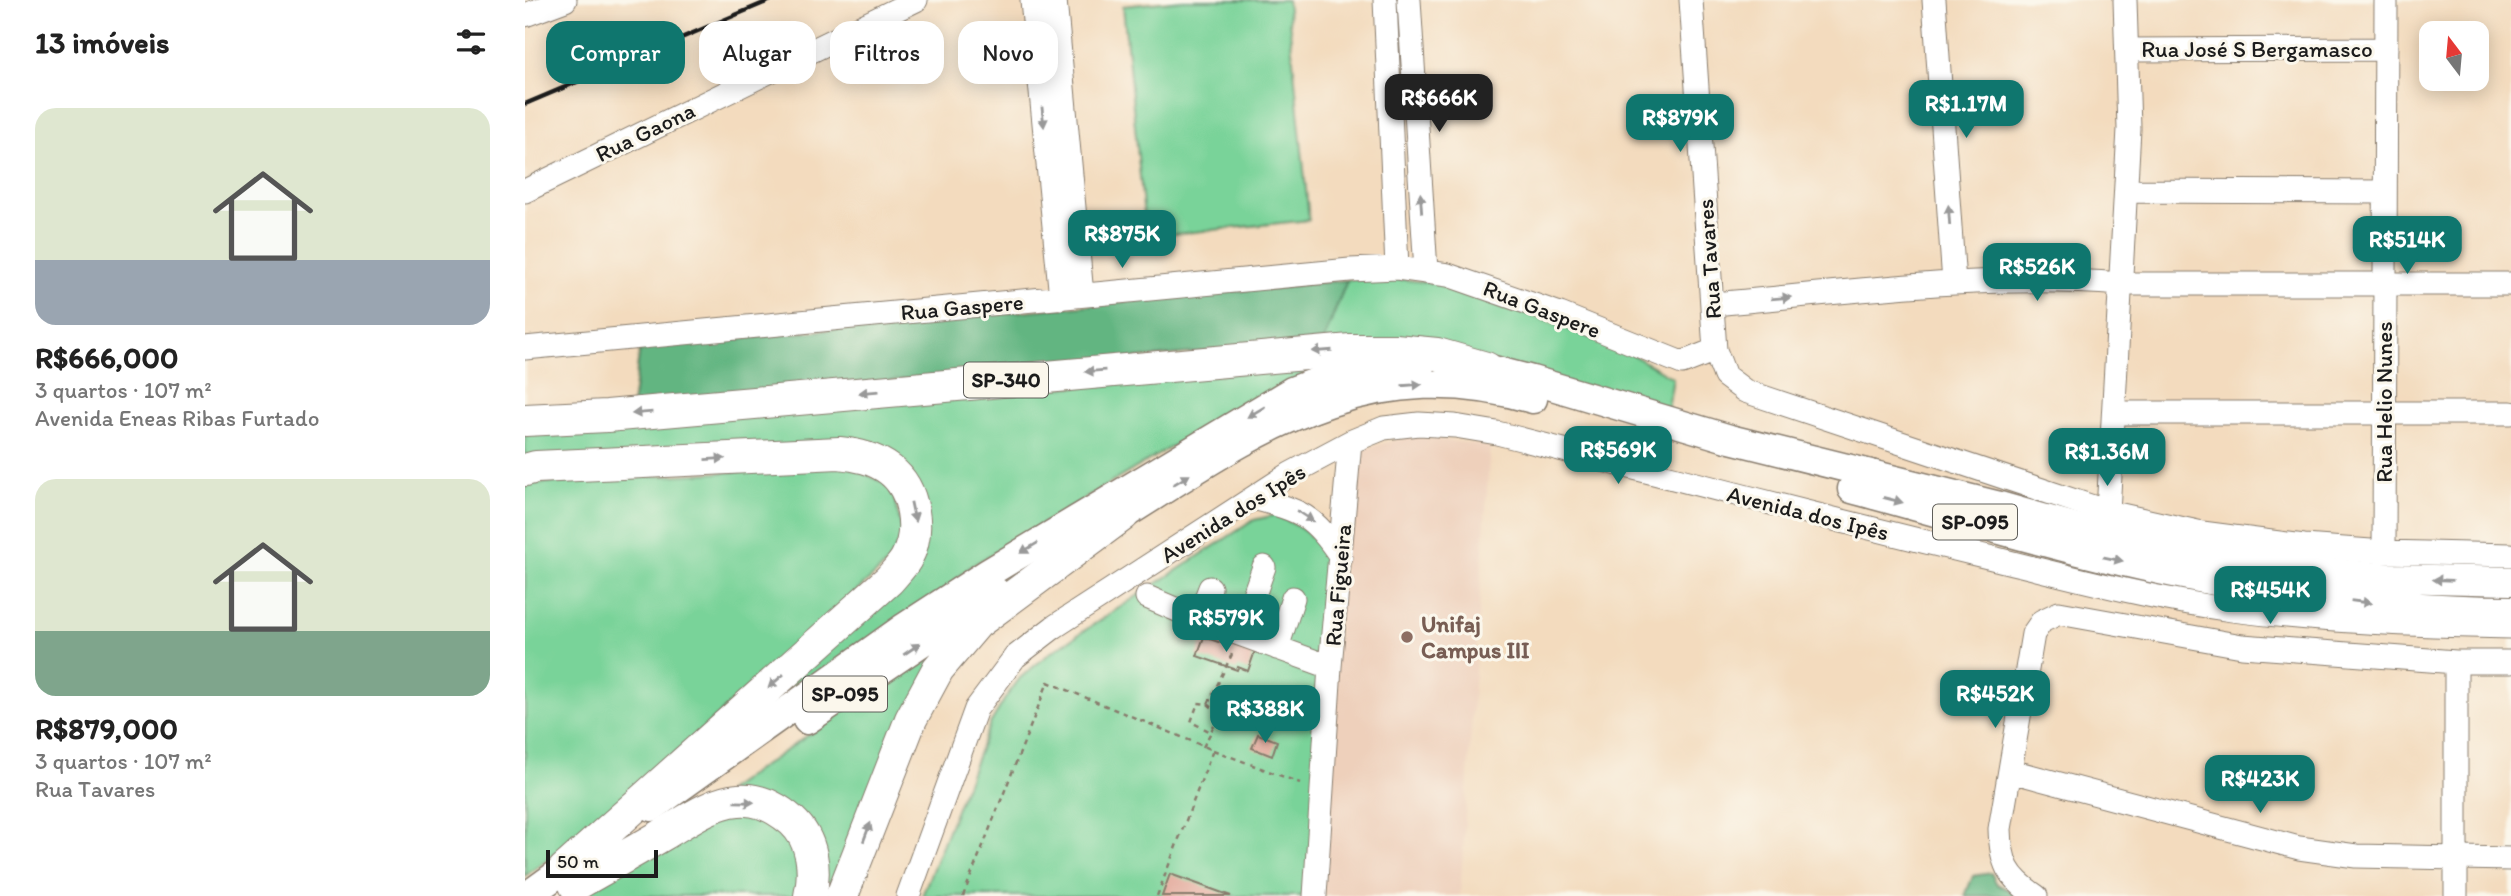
<!DOCTYPE html>
<html lang="pt">
<head>
<meta charset="utf-8">
<style>
  body { margin:0; font-family:Itim,sans-serif; background:#f6f6f6; color:#222; height:100vh; display:flex; flex-direction:column; font-size:26px; white-space:nowrap }
  * { box-sizing:border-box; margin:0 }
  p { font-size:23px; color:#767676 }
  .icon { flex:none; width:38px; height:38px; fill:none; stroke:currentColor; stroke-width:2; stroke-linecap:round; stroke-linejoin:round }
  .map { position:relative; flex:1; overflow:hidden }
  .details { display:flex; flex-direction:column; background:#fff; width:525px }
  .details>* { flex:none }
  .banner { position:absolute; left:21px; top:21px; width:665px; height:63px; display:flex; gap:14px }
  .needle { width:46px; rotate:344deg }
  .buttons { position:absolute; left:1894px; top:21px; display:grid; gap:14px }
  .buttons a { display:grid; place-items:center; width:70px; height:70px; border-radius:14px; background:#fff; box-shadow:0 4px 18px #0003; font-size:35px }
  .scale { position:absolute; left:21px; bottom:18px; width:112px; box-sizing:border-box; padding-left:7px; border:4px solid #1c1c1c; border-top:0; font-size:19px; line-height:24px; white-space:nowrap; color:#1c1c1c; -webkit-text-stroke:5px #fbf7ec; paint-order:stroke }
  .price { position:absolute; translate:-50% -60px; padding:0 16px; border-radius:14px; background:#0f766e; color:#fff; font-size:23px; line-height:46px; filter:drop-shadow(0 2px 4px #0008) }
  .price::after { content:''; position:absolute; left:50%; top:42px; width:21px; height:16px; margin-left:-10px; background:inherit; clip-path:polygon(0 0,100% 0,50% 100%) }
  .price.current { background:#222; color:#fff }
  ul { padding:0; list-style:none }
  li { display:grid; align-content:center; gap:14px; height:371px; padding:0 35px }
  li span { display:grid; place-items:center; height:217px; border-radius:21px; color:#555 }
  li>.icon { margin-inline-start:auto }
  span .icon { width:126px; height:126px; fill:#fffc; stroke-width:1 }
  li b { font-size:30px }
  h2 { display:flex; justify-content:space-between; align-items:center; height:84px; padding:0 35px; font-size:30px }
  .pill { padding:0 24px; border-radius:21px; background:#fff; box-shadow:0 4px 18px #0003; font-size:24px; line-height:63px }
  .pill.current { background:#0f766e; color:#fff }
  main { display:flex; flex:1; min-height:0 }
  .map>svg:first-child { display:block }
</style>
</head>
<body>
<main>
<section class="details">
<h2>13 imóveis<svg class="icon" aria-label="filters" viewBox="0 0 24 24"><path d="M4 7h16M4 17h16"/><circle cx="9" cy="7" r="2"/><circle cx="15" cy="17" r="2"/></svg></h2>
<ul>
<li><span style="background:linear-gradient(#dfe7d0 70%,#9aa5b1 0)"><svg class="icon" aria-label="home" viewBox="0 0 24 24"><path d="M3 11l9-7 9 7M6 9v11h12V9"/></svg></span><div><b>R$666,000</b><p>3 quartos · 107 m²</p><p>Avenida Eneas Ribas Furtado</p></div></li>
<li><span style="background:linear-gradient(#dfe7d0 70%,#7fa58c 0)"><svg class="icon" aria-label="home" viewBox="0 0 24 24"><path d="M3 11l9-7 9 7M6 9v11h12V9"/></svg></span><div><b>R$879,000</b><p>3 quartos · 107 m²</p><p>Rua Tavares</p></div></li>
</ul>
</section>
<div class="map">
<svg width="1986" height="896" viewBox="0 0 1986 896">
  <rect width="100%" height="100%" fill="#fbf7ec"/>
  <filter id="ink" filterUnits="userSpaceOnUse"><feTurbulence type="fractalNoise" baseFrequency=".0143" numOctaves="2"/><feDisplacementMap in="SourceGraphic" scale="14" xChannelSelector="R" yChannelSelector="G"/><feConvolveMatrix kernelMatrix="1 2 1 2 8 2 1 2 1" color-interpolation-filters="sRGB"/></filter>
  <filter id="wash" filterUnits="userSpaceOnUse"><feTurbulence type="fractalNoise" baseFrequency=".00686" numOctaves="4" result="noise"/><feDisplacementMap in="SourceGraphic" scale="28" xChannelSelector="R" yChannelSelector="G"/><feGaussianBlur stdDeviation="1.57" result="paint"/><feColorMatrix in="noise" values="0 0 0 0 0 0 0 0 0 0 0 0 0 0 0 0 0 1.4 0 .05"/><feComposite in="paint" operator="in"/></filter>
  <g filter="url(#wash)">
    <rect width="100%" height="100%" fill="#f3dbbe"/>
    <path fill="#eed0bb" d="M887,436l78,10 -30,450h-144l36,-444z"/>
    <path fill="#79d399" stroke="#4a785a" stroke-width="2" d="M658,0h104l22,220 -163,17 -23,-231z
      M857,277l59,7 34,11 147,54 51,29 -5,30 -344,-68 23,-60z
      M797,366l-84,41 -268,160 -22,20 -265,185 232,-209 -24,-107 -366,5v-29z
      M322,465l44,21 12,48 -15,29 -282,253 -81,60v-392z
      M750,515c33,14 39,22 57,52l-22,329h-388l68,-172 16,-27 14,-19 30,-25 204,-133z
      M427,637l-119,259h-13l2,-40 -94,-66z
      M237,811l37,33 -1,52h-220l126,-76z"/>
    <path fill="#62b581" stroke="#3f684e" stroke-width="2" d="M822,280l-24,61 -691,64 8,-57z
      M1466,873l6,11 23,12h-55l8,-20z"/>
    <g id="blocks">
      <path fill="#df9c8e" d="M679,637l20,7 1,-3 30,10 -7,20 -10,-4 -1,3 -40,-14z
        M733,734l19,7 -5,15 -20,-8z
        M645,874l61,22h-69z"/>
    </g>
  </g>
  <g filter="url(#ink)">
    <use href="#blocks" fill-opacity="0" stroke="#887c6d" stroke-width="2"/>
    <g fill="none" stroke-linecap="round" stroke-linejoin="round">
      <defs>
        <path id="minor" d="M507,0l29,298
          M530,0l27,295
          M860,0l12,268
          M884,0l17,271
          M1166,0l24,350 10,26 20,15 363,121 94,21 102,13 80,6 127,3
          M1409,0l20,283
          M0,15l40,-15
          M1603,50l258,-1
          M0,191l391,-191
          M1601,191l259,1
          M1188,304c135,-12 272,-31 408,-20h390
          M0,348l825,-78 47,-2 51,7 112,39 122,49 33,-13
          M1589,413h397
          M728,498c48,13 60,16 88,59
          M1583,512l21,-383 -4,-129
          M1859,552l2,-552
          M685,588l-12,31 132,48
          M622,597l51,22
          M715,634l24,-67
          M752,648l16,-50
          M1486,771l288,77 57,8 155,3
          M383,896l68,-187 39,-52 39,-30 236,-153 60,-32 34,-14 35,-4 36,2 42,7c162,41 324,84 487,123 82,20 164,42 248,54 93,12 185,15 279,17
          M790,896l15,-229 20,-225
          M1511,896c-29,-19 -35,-33 -36,-67l33,-195 9,-13 17,-8 183,33 214,16h55
          M1931,896v-234"/>
        <path id="major" d="M940,367l21,1 46,12 198,59 266,66 106,30 132,27 74,9 86,7 117,3
          M1327,489c126,34 251,73 380,95 92,16 186,26 279,26
          M581,526c141,-87 251,-177 427,-127
          M282,720l189,-128
          M127,807l253,-180 83,-54 304,-182 52,-19 44,-7 33,-1
          M2,896l54,-39"/>
        <path id="highway" d="M0,420l82,-4 744,-66h44l42,4 49,14
          M0,470l11,-3 303,-14c18,2 35,5 51,17 25,19 31,62 16,89 -4,7 -11,14 -17,21l-325,290
          M50,885c30,-17 60,-34 89,-51 22,-13 48,-32 74,-34 20,-2 39,8 54,21 21,19 24,49 18,75
          M317,896l69,-177 27,-50 39,-46 146,-108"/>
      </defs>
      <use href="#minor" stroke="#887c6d" stroke-width="25"/>
      <use href="#major" stroke="#887c6d" stroke-width="31"/>
      <use href="#highway" stroke="#887c6d" stroke-width="34"/>
      <path stroke="#887c6d" stroke-width="2.5" stroke-dasharray="5 5" stroke-linecap="butt" d="M683,704l13,11 -10,16
        M678,747l8,-15 -20,-10 7,-19 10,1 26,-54
        M688,750l87,33
        M438,896l85,-214 165,68 -56,146"/>
      <use href="#minor" stroke="#fff" stroke-width="23"/>
      <use href="#major" stroke="#fff" stroke-width="28"/>
      <use href="#highway" stroke="#fff" stroke-width="32"/>
      <path stroke="#1c1c1c" stroke-width="4.5" d="M0,104l246,-104"/>
    </g>
    <defs><path id="oneway-solid" d="M-6-.8H1V-3.2L6.5 0L1 3.2V.8H-6Z" transform="scale(1.75)"/></defs>
    <g fill="#999">
      <use href="#oneway-solid" transform="translate(518 117) rotate(84)"/>
      <use href="#oneway-solid" transform="translate(896 203) rotate(-94)"/>
      <use href="#oneway-solid" transform="translate(1424 215) rotate(-94)"/>
      <use href="#oneway-solid" transform="translate(1256 298) rotate(-5)"/>
      <use href="#oneway-solid" transform="translate(797 351) rotate(176)"/>
      <use href="#oneway-solid" transform="translate(570 371) rotate(175)"/>
      <use href="#oneway-solid" transform="translate(887 385) rotate(-4)"/>
      <use href="#oneway-solid" transform="translate(344 392) rotate(175)"/>
      <use href="#oneway-solid" transform="translate(731 412) rotate(149)"/>
      <use href="#oneway-solid" transform="translate(117 413) rotate(175)"/>
      <use href="#oneway-solid" transform="translate(190 459) rotate(-3)"/>
      <use href="#oneway-solid" transform="translate(656 480) rotate(-31)"/>
      <use href="#oneway-solid" transform="translate(1368 500) rotate(15)"/>
      <use href="#oneway-solid" transform="translate(388 512) rotate(78)"/>
      <use href="#oneway-solid" transform="translate(780 516) rotate(33)"/>
      <use href="#oneway-solid" transform="translate(504 548) rotate(149)"/>
      <use href="#oneway-solid" transform="translate(1588 559) rotate(12)"/>
      <use href="#oneway-solid" transform="translate(1918 580) rotate(-178)"/>
      <use href="#oneway-solid" transform="translate(1836 602) rotate(8)"/>
      <use href="#oneway-solid" transform="translate(387 649) rotate(-34)"/>
      <use href="#oneway-solid" transform="translate(251 681) rotate(139)"/>
      <use href="#oneway-solid" transform="translate(219 802) rotate(1)"/>
      <use href="#oneway-solid" transform="translate(342 832) rotate(-69)"/>
    </g>
  </g>
  <circle fill="#8d6e63" stroke="#fbf7ec" stroke-width="2.5" cx="882" cy="637" r="7"/>
  <g text-anchor="middle" stroke-width="6" stroke-linejoin="round" paint-order="stroke">
    <g fill="#fbf7ec" stroke="#5f5e5a" stroke-width="2">
      <rect x="439" y="362.5" width="84" height="35" rx="5"/>
      <rect x="1408" y="504.5" width="84" height="35" rx="5"/>
      <rect x="278" y="676.5" width="84" height="35" rx="5"/>
    </g>
    <g font-size="21" font-weight="bold" fill="#1c1c1c">
      <text x="481" y="387">SP-340</text>
      <text x="1450" y="529">SP-095</text>
      <text x="320" y="701">SP-095</text>
    </g>
    <g font-size="23" fill="#1c1c1c" stroke="#fbf7ec">
      <text x="1732" y="57">Rua José S Bergamasco</text>
      <text transform="translate(120 132) rotate(-26)" y="8">Rua Gaona</text>
      <text transform="translate(1184 259) rotate(-94)" y="8">Rua Tavares</text>
      <text transform="translate(437 307) rotate(-5)" y="8">Rua Gaspere</text>
      <text transform="translate(1017 309) rotate(21)" y="8">Rua Gaspere</text>
      <text transform="translate(1859 402) rotate(-90)" y="8">Rua Helio Nunes</text>
      <text transform="translate(708 513) rotate(-32)" y="8">Avenida dos Ipês</text>
      <text transform="translate(1283 513) rotate(14)" y="8">Avenida dos Ipês</text>
      <text transform="translate(813 585) rotate(-85)" y="8">Rua Figueira</text>
    </g>
    <g font-size="23" font-weight="bold" fill="#785e54" stroke="#fbf7ec" text-anchor="start">
      <text x="896" y="632">Unifaj<tspan x="896" dy="26">Campus III</tspan></text>
    </g>
  </g>
</svg>
<div class="buttons">
<a><svg class="needle" viewBox="-14 -14 28 28"><path d="M0-13l5 13h-10z" fill="#e53935"/><path d="M0 13l5-13h-10z" fill="#767676"/></svg></a>
</div>
<div class="scale">50 m</div>
<b class="price current" style="left:914px;top:134px">R$666K</b>
<b class="price" style="left:1441px;top:140px">R$1.17M</b>
<b class="price" style="left:1155px;top:154px">R$879K</b>
<b class="price" style="left:597px;top:270px">R$875K</b>
<b class="price" style="left:1882px;top:276px">R$514K</b>
<b class="price" style="left:1512px;top:303px">R$526K</b>
<b class="price" style="left:1093px;top:486px">R$569K</b>
<b class="price" style="left:1582px;top:488px">R$1.36M</b>
<b class="price" style="left:1745px;top:626px">R$454K</b>
<b class="price" style="left:701px;top:654px">R$579K</b>
<b class="price" style="left:1470px;top:730px">R$452K</b>
<b class="price" style="left:740px;top:745px">R$388K</b>
<b class="price" style="left:1735px;top:815px">R$423K</b>
<div class="banner">
<a class="pill current">Comprar</a>
<a class="pill">Alugar</a>
<a class="pill">Filtros</a>
<a class="pill">Novo</a>
</div>
</div>
</main>
</body>
</html>
